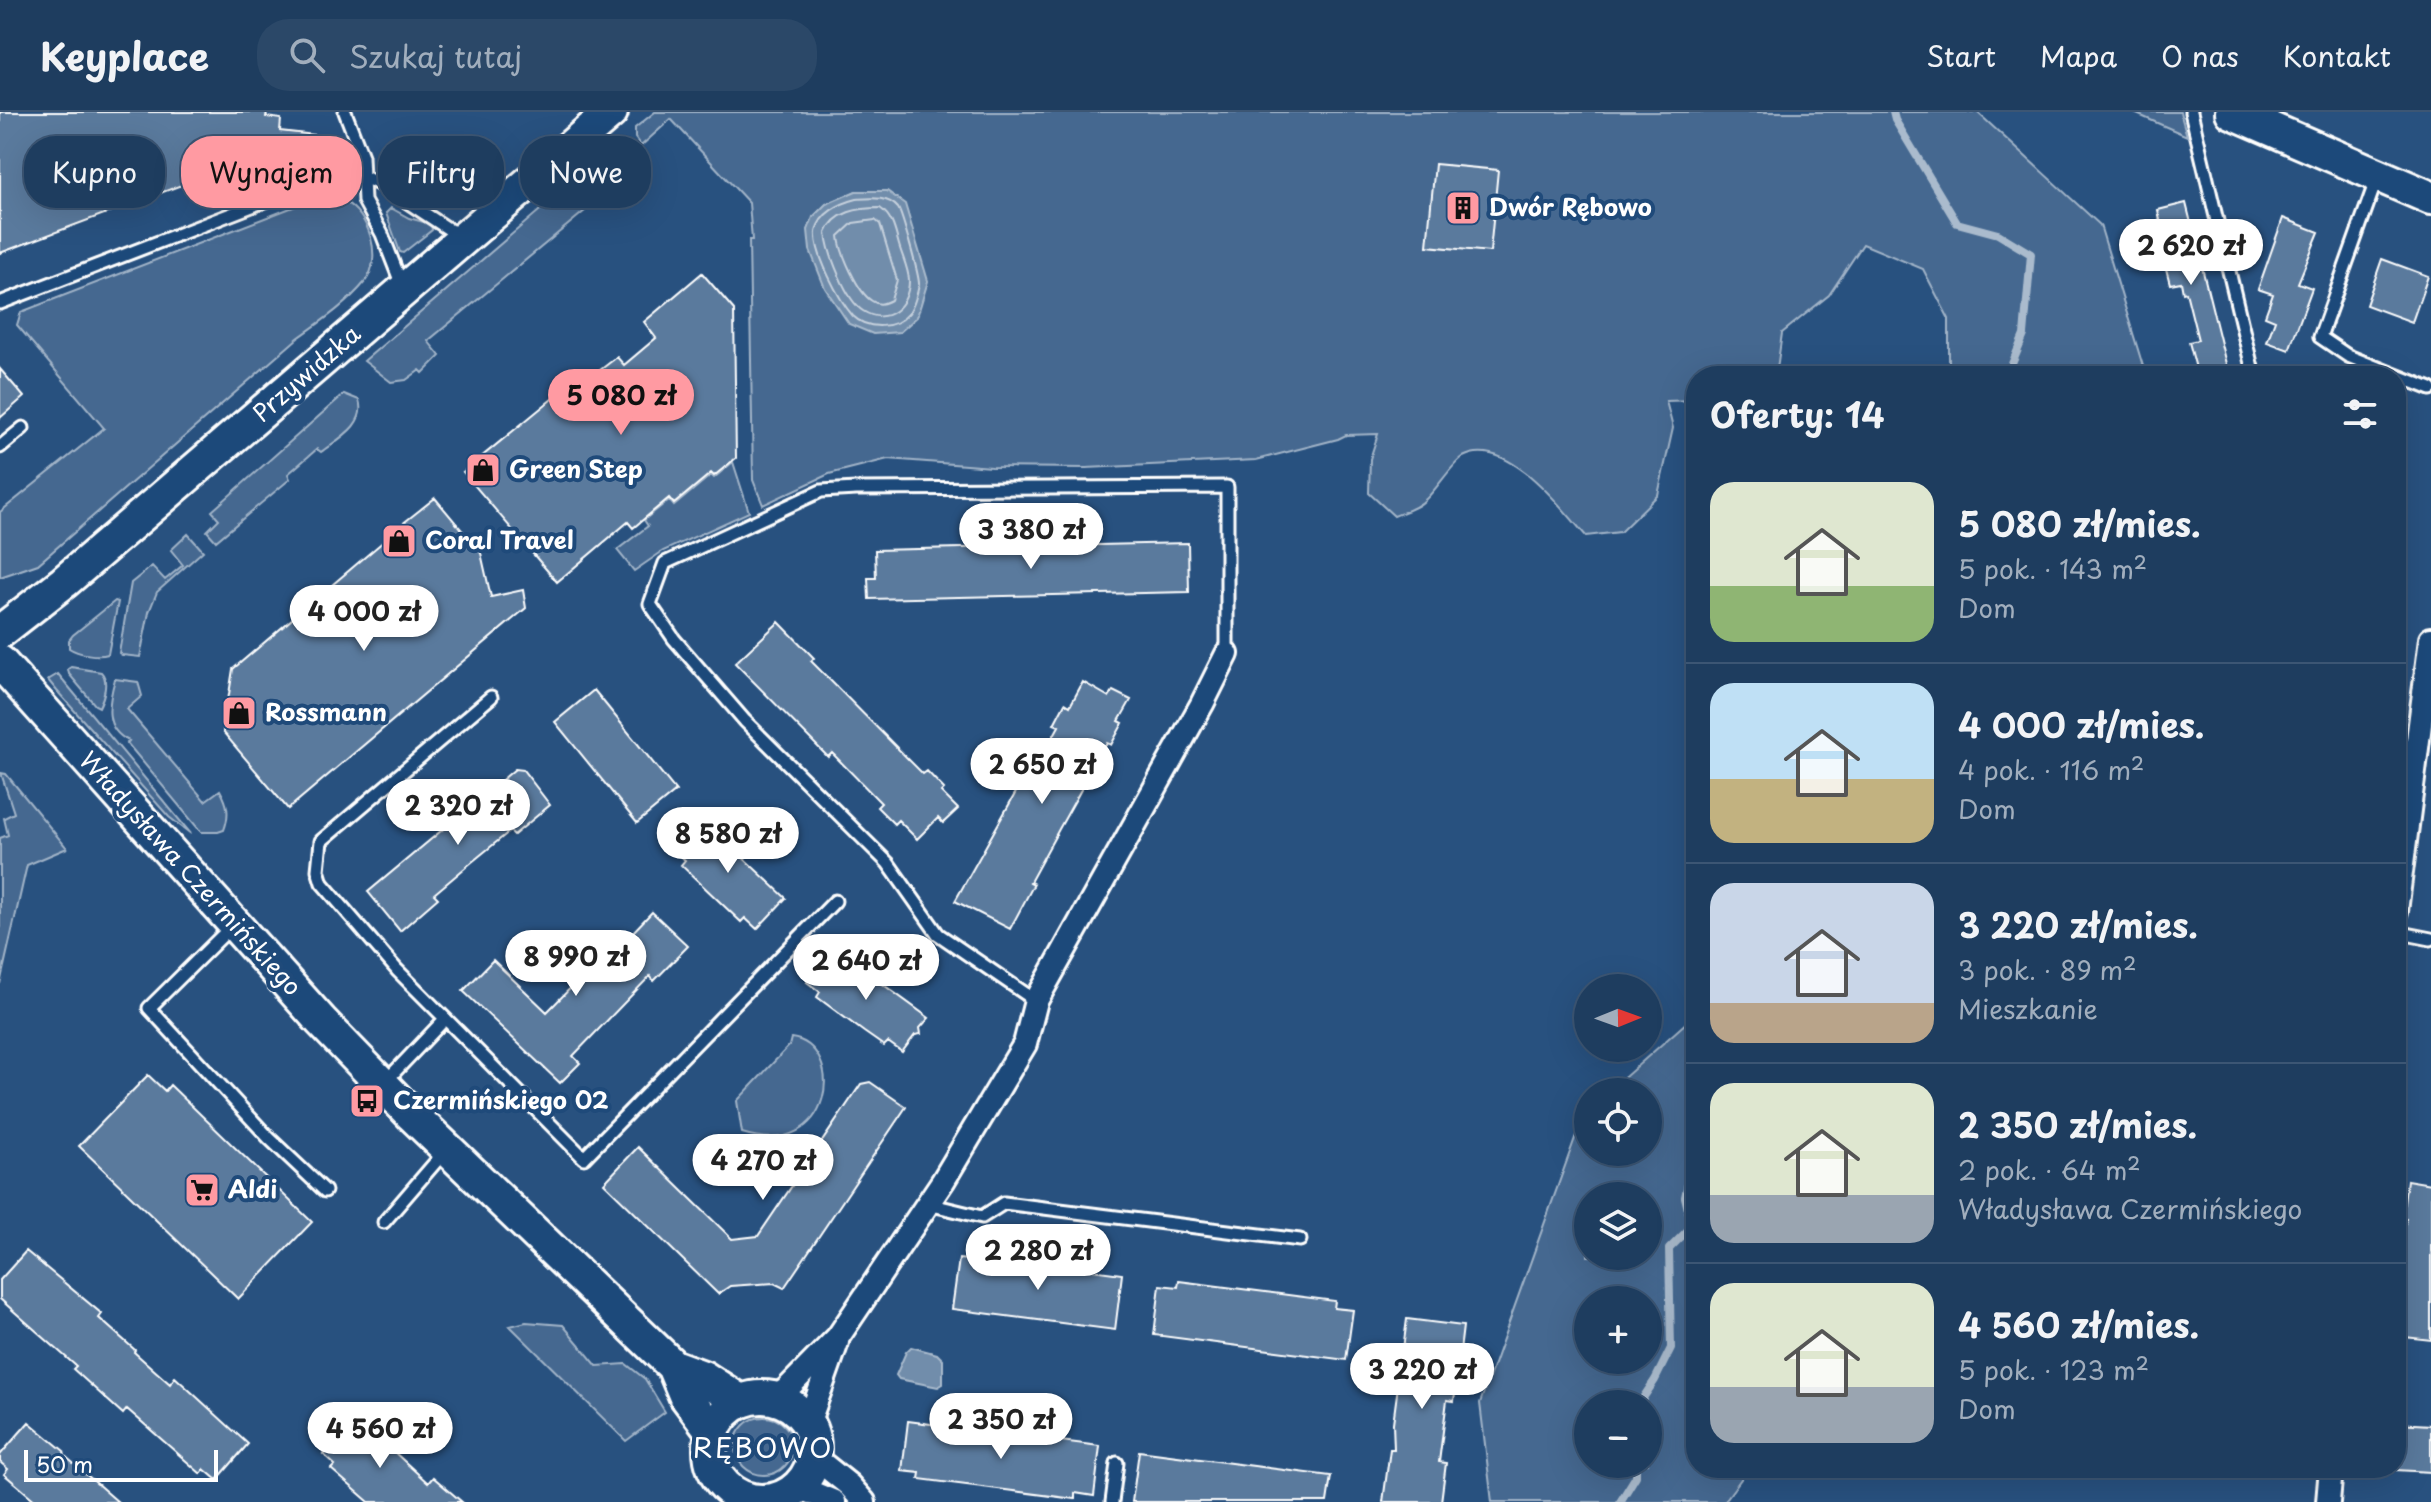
<!DOCTYPE html>
<html lang="pl">
<head>
<meta charset="utf-8">
<style>
  body { margin:0; font-family:"Playpen Sans",sans-serif; background:#2b4868; color:#f1f3f6; height:100vh; display:flex; flex-direction:column; font-size:30px; white-space:nowrap }
  * { box-sizing:border-box; margin:0 }
  p { font-size:26px; color:#a1aebd }
  .icon { flex:none; width:44px; height:44px; fill:none; stroke:currentColor; stroke-width:2; stroke-linecap:round; stroke-linejoin:round }
  .map { position:relative; flex:1; overflow:hidden }
  .panel { position:absolute; left:1686px; top:254px; width:720px; height:1112px; display:flex; flex-direction:column; background:#1e3d5f; border-radius:32px; box-shadow:0 8px 32px #0002,0 0 0 2px #3c5674 }
  .panel>* { flex:none }
  .top-card { position:absolute; left:24px; top:24px; width:760px; height:72px; display:flex; gap:16px }
  .needle { width:52px; rotate:89deg }
  .controls { position:absolute; left:1574px; top:862px; display:grid; gap:16px }
  .controls a { display:grid; place-items:center; width:88px; height:88px; border-radius:50%; background:#1e3d5f; box-shadow:0 8px 32px #0002,0 0 0 2px #3c5674; font-size:40px }
  .scale { position:absolute; left:24px; bottom:20px; width:194px; box-sizing:border-box; padding-left:8px; border:4px solid #fff; border-top:0; font-size:22px; line-height:28px; white-space:nowrap; color:#fff; -webkit-text-stroke:6px #1f4a7a; paint-order:stroke }
  .price { position:absolute; translate:-50% -68px; padding:0 18px; border-radius:28px; background:#fff; color:#222; font-size:26px; line-height:52px; filter:drop-shadow(0 2px 4px #0008) }
  .price::after { content:''; position:absolute; left:50%; top:48px; width:24px; height:18px; margin-left:-12px; background:inherit; clip-path:polygon(0 0,100% 0,50% 100%) }
  .price.current { background:#ff9aa2; color:#111 }
  ul { padding:0; list-style:none }
  li { display:flex; align-items:center; gap:24px; height:200px; padding:0 24px }
  li+li { border-top:2px solid #3c5674 }
  li span { display:grid; place-items:center; flex:none; width:224px; height:160px; border-radius:24px; color:#555 }
  li>.icon { margin-inline-start:auto }
  span .icon { width:96px; height:96px; fill:#fffc; stroke-width:1 }
  li b { font-size:34px }
  h2 { display:flex; justify-content:space-between; align-items:center; height:96px; padding:0 24px; font-size:34px }
  .chip { padding:0 28px; border-radius:32px; background:#1e3d5f; box-shadow:0 8px 32px #0002,0 0 0 2px #3c5674; font-size:28px; line-height:72px }
  .chip.current { background:#ff9aa2; color:#111 }
  header { display:flex; align-items:center; gap:48px; box-sizing:border-box; height:112px; padding:0 40px; background:#1e3d5f; border-bottom:2px solid #3c5674 }
  header strong { font-size:38px }
  nav { display:flex; gap:44px; margin-inline-start:auto; font-size:28px }
  .search { width:560px; height:72px; background:#2b4868; display:flex; align-items:center; gap:20px; box-sizing:border-box; padding:0 28px; border-radius:32px; color:#a1aebd; font-size:30px }
  .map>svg:first-child { display:block }
</style>
</head>
<body>
<header>
<strong>Keyplace</strong>
<div class="search"><svg class="icon" aria-label="search" viewBox="0 0 24 24"><circle cx="10" cy="10" r="6"/><path d="M15 15l6 6"/></svg>Szukaj tutaj</div>
<nav><a>Start</a><a>Mapa</a><a>O nas</a><a>Kontakt</a></nav>
</header>
<div class="map">
<svg width="2431" height="1390" viewBox="0 0 2431 1390">
  <rect width="100%" height="100%" fill="#28517f"/>
  <filter id="ink" filterUnits="userSpaceOnUse"><feTurbulence type="fractalNoise" baseFrequency=".0125" numOctaves="2"/><feDisplacementMap in="SourceGraphic" scale="16" xChannelSelector="R" yChannelSelector="G"/><feConvolveMatrix kernelMatrix="1 2 1 2 8 2 1 2 1" color-interpolation-filters="sRGB"/></filter>
  <g filter="url(#ink)">
    <path fill="#446890" stroke="#a2b4c8" stroke-width="2" fill-rule="evenodd" d="M655,0h1322l123,113 46,151h-197v-57l-26,-50 -60,-25 -34,51 -47,38 -6,43h-80v24l-30,1 7,27 -15,67 -38,37 -34,4c-24,-28 -80,-102 -123,-79 -11,7 -26,32 -37,42 -8,9 -22,13 -32,17l-25,-23 1,-34 8,-25 -32,1 -8,4 -82,21 -170,8 -94,-1 -104,-8 -59,15 -66,31 -10,-25 -4,-240h3l-3,-37 -78,-84 -30,27 -6,-8v-10zM856,79h31l-74,26 13,-13z
      M2132,0h48l7,24z
      M609,39c18,11 32,30 17,49l-17,-16 -14,12 3,4 -170,141 12,15 -17,17 -3,-3 -14,10 -15,2 -27,-21z
      M319,85c7,1 18,1 24,4 27,13 40,58 22,81 -19,23 -43,39 -67,56l-260,226 -38,13v-65l104,-84 -87,-103 4,-13z
      M391,96l18,10 22,6 1,6 -29,23 -3,-1 -14,-39z
      M344,282l15,6c8,25 -21,39 -38,52l-4,-3 -29,25 2,5 -74,62 -9,-10 12,-12 -7,-8z
      M733,350l16,50 -86,39 -29,20 -17,-21 31,-24 -4,-6 25,-20 5,6 37,-31 3,3z
      M188,422l15,17 -46,41 -8,20 -9,45 -18,-2 -3,-2 12,-70 21,-17 13,14 18,-15 -12,-15z
      M115,489l3,1 -10,52c-10,3 -30,0 -39,-6v-8l4,-5z
      M71,555l30,5c8,8 3,25 -2,35l-4,-2 -26,-31 -1,-5z
      M58,562l133,160 -22,-17 -112,-126 -9,-11z
      M115,567l23,3 4,14 -15,13 78,92 15,-11c8,14 10,24 4,40l-6,2h-17l-74,-89 2,-2c-26,-12 -21,-37 -14,-62z
      M1,661l5,1 61,74 -40,17 -27,119v-146l8,-3 -4,-17 10,-5z
      M1696,902v454h53l-25,34h-232l-12,-99 104,-290 4,-4v43h60v-60h-40zM1588,1084h60v60h-60zM1588,1188h60v60h-60zM1588,1292h60v60h-60z
      M791,926c56,7 44,124 -49,95l-5,-32 52,-55z
      M526,1210l37,3 34,41 29,-2 19,15 20,33 -39,29 -116,-115z
      M735 1334a29 29 0 1 1 58 0a29 29 0 1 1-58 0Z"/>
    <path fill="#718dab" stroke="#aabbcd" stroke-width="2" d="M856,79h31l18,13 23,77 -11,36 -17,15 -27,2 -24,-10 -24,-36 -15,-38 -2,-20 5,-13 13,-13z
      M911,1235l26,7 6,6v24l-5,3 -39,-8 -3,-4 10,-23z"/>
    <g fill="none" stroke-linecap="round" stroke-linejoin="round">
      <path stroke="#c6d1dd" stroke-width="2" d="M857,87c14,-1 31,-3 41,9 4,6 22,70 21,77 -2,9 -5,23 -11,29 -12,15 -41,16 -55,2 -14,-16 -39,-63 -37,-84 3,-19 25,-29 41,-33z
        M880,96c13,9 15,23 19,37 3,11 10,25 10,36 0,25 -22,45 -46,30 -17,-11 -35,-58 -37,-78 9,-22 33,-25 54,-25z
        M875,108l5,4 17,56 -6,20c-6,3 -12,6 -19,1 -14,-8 -32,-49 -33,-65l14,-13z"/>
      <path stroke="#aabbcd" stroke-width="8" d="M1893,0l2,8 62,103 41,11 33,20 -7,81 -17,41
        M1639,1292l16,-24 16,-32 -2,-99 23,-23 -7,-29 6,-28 5,-4
        M1620,1390l16,-26v-12"/>
    </g>
    <path fill="#5a7a9d" stroke="#fff" stroke-width="2" d="M0,0h267l-1,5 15,2 -1,12 35,4 -315,118z
      M1435,52l63,6 -8,82 -63,-6z
      M2186,91l42,169 -4,1 1,3h-27l-9,-34 9,-2 -12,-48 -3,1 -2,-11 -11,2 -16,-62 6,-2 -2,-10z
      M2283,106l36,14 -21,51 14,5 -23,62 -22,-8 8,-22 -10,-4 8,-22 -15,-5z
      M2382,147l46,17 -16,46 -46,-17z
      M702,161l32,37 2,148 -22,18 -3,-3 -37,31 -5,-6 -36,30 -5,-6 -71,60 -94,-110 111,-91 4,6 39,-30 7,8 32,-27 -12,-16z
      M0,257l24,28 -24,21z
      M435,386l46,55 10,44 32,-7 3,18 -238,201 -65,-77 10,-63 165,-140 -1,-1z
      M1188,431l1,49 -320,7 -1,-21h8l-1,-28z
      M779,510l35,36 -3,3 112,113 4,-3 17,18 -3,3 17,17 -15,14 -5,-5 -21,21 -19,-19 -4,4 -17,-17 4,-4 -49,-50 -4,4 -93,-94z
      M1083,570l26,15 4,-6 18,9 -12,21 4,2 -12,22 -4,-2 -48,86 -29,53 4,2 -24,45 -55,-28 65,-116 5,3 34,-62 -5,-2 11,-21 5,3z
      M594,578l82,101 -39,32 -82,-101z
      M515,657l8,1 27,35 -36,30 -4,-4 -38,31 -38,32 4,4 -38,33 -32,-39z
      M701,706l85,80 -29,31 -12,-11 -4,4 -60,-57 4,-5 -13,-12z
      M652,800l36,34 -34,35 -4,-5 -77,80 7,7 -20,20 -97,-92 30,-31 54,52 42,-43 5,4z
      M833,836l96,70 -9,10 1,6 -6,1 -13,17 -14,-10 -4,4 -20,-14 -47,-35 3,-5 -13,-10z
      M148,963l17,16 5,-6 142,137 -74,77 -159,-153z
      M870,970l36,25 -122,181 -10,-5 -44,3 -12,8 -114,-111 34,-36 94,92 26,-3 103,-152z
      M2407,1068l24,4v156l-35,-4v-45l10,-72 -4,-1z
      M26,1139l76,63 -3,4 36,32 -1,2 36,32 5,-7 73,67 -31,36 -13,-11 -3,5 -74,-65 -4,5 -50,-45 3,-3 -76,-67v-19z
      M978,1143l144,19 -7,56 -163,-21 7,-50 18,2z
      M1179,1169l156,20 -1,7 19,2 -7,50 -192,-25 6,-50 18,2z
      M1407,1207l56,7 -9,75 -7,-1 -8,62 7,1 -5,39h-58l7,-53h4l-1,-26z
      M356,1305l72,66 5,-6 29,25h-93l-38,-33 4,-4 -12,-11z
      M908,1309l192,25 -6,50 -19,-3v6l-156,-20 1,-6 -18,-2z
      M29,1310l35,29 1,5 53,46h-81l-33,-28 4,-5 -8,-7v-7z
      M2396,1311l35,2v47l-35,-2z
      M1139,1339l192,25 -4,26h-195z"/>
    <g fill="none" stroke-linecap="round" stroke-linejoin="round">
      <defs>
        <path id="lane" d="M345,0l17,44 2,45 18,33 21,54
          M2191,0l63,264
          M2377,66l-57,159 28,19 83,33
          M0,191l330,-127h32l21,10 76,50
          M0,335l23,-19
          M491,585l-170,144 -3,29 4,13 75,87 187,188 251,-257
          M233,813l-84,83 120,130 56,53
          M2396,820l35,7
          M1036,889l-98,-67 -50,-71 -143,-142 -71,-82 -24,-35 15,-41 156,-72 35,-2 371,-2v167
          M385,970l60,-63
          M928,1092l54,13 22,-14 296,37
          M384,1110l62,-72
          M1112,1390l5,-39"/>
        <path id="street" d="M2396,799l35,-272
          M775,1286l12,-9 51,-52 105,-156 82,-137 11,-43 166,-297 25,-50
          M808,1312l29,-82
          M814,1345l35,28 15,17
          M798,1375l36,15
          M2328,1390l3,-34"/>
        <path id="secondary" d="M2232,0l199,86
          M0,520l64,-50 547,-470
          M0,550l321,359 91,94 261,251 30,11 37,24
          M673,1254l12,29 27,36
          M710 1337a52 52 0 1 1 104 0a52 52 0 1 1-104 0Z"/>
      </defs>
      <use href="#lane" stroke="#fff" stroke-width="17"/>
      <use href="#street" stroke="#fff" stroke-width="28"/>
      <use href="#secondary" stroke="#fff" stroke-width="38"/>
      <use href="#lane" stroke="#1f4a7a" stroke-width="11"/>
      <use href="#street" stroke="#1f4a7a" stroke-width="22"/>
      <use href="#secondary" stroke="#1f4a7a" stroke-width="32"/>
    </g>
  </g>
  <defs>
    <symbol id="building-square" viewBox="-11 -11 22 22"><rect x="-9" y="-9" width="18" height="18" rx="4" fill="#ff9aa2" stroke="#1f4a7a"/><path d="M-4-6H4V6H1V3H-1V6H-4ZM-2.5-4.3h1.7v1.8h-1.7ZM.8-4.3h1.7v1.8H.8ZM-2.5-1h1.7V.8h-1.7ZM.8-1h1.7V.8H.8Z" fill="#111"/></symbol>
    <symbol id="shop-square" viewBox="-11 -11 22 22"><rect x="-9" y="-9" width="18" height="18" rx="4" fill="#ff9aa2" stroke="#1f4a7a"/><path d="M-5-2.5h2.3a2.7 3.5 0 0 1 5.4 0H5L5.5 6h-11ZM-1.5-2.5h3a1.5 2.3 0 0 0-3 0Z" fill="#111"/></symbol>
    <symbol id="bus-square" viewBox="-11 -11 22 22"><rect x="-9" y="-9" width="18" height="18" rx="4" fill="#ff9aa2" stroke="#1f4a7a"/><path d="M-5-6H5V4H4V6H2V4H-2V6H-4V4H-5ZM-3.5-4V0h7V-4ZM-3.5 1.2v1.5H-2V1.2ZM2 1.2v1.5H3.5V1.2Z" fill="#111"/></symbol>
    <symbol id="supermarket-square" viewBox="-11 -11 22 22"><rect x="-9" y="-9" width="18" height="18" rx="4" fill="#ff9aa2" stroke="#1f4a7a"/><path d="M-6-5.5h2.5l.6 2H6L4.5 2H-2.5L-4.4-4H-6ZM-1.5 3.2a1.3 1.3 0 1 0 .1 0ZM3 3.2a1.3 1.3 0 1 0 .1 0Z" fill="#111"/></symbol>
  </defs>
  <g fill-rule="evenodd">
    <use href="#building-square" x="1443" y="76" width="40" height="40"/>
    <use href="#shop-square" x="463" y="338" width="40" height="40"/>
    <use href="#shop-square" x="379" y="409" width="40" height="40"/>
    <use href="#shop-square" x="219" y="581" width="40" height="40"/>
    <use href="#bus-square" x="347" y="969" width="40" height="40"/>
    <use href="#supermarket-square" x="182" y="1058" width="40" height="40"/>
  </g>
  <g text-anchor="middle" stroke-width="8" stroke-linejoin="round" paint-order="stroke">
    <g font-size="24" font-weight="bold" fill="#fff" stroke="#1f4a7a" text-anchor="start">
      <text x="1489" y="104">Dwór Rębowo</text>
      <text x="509" y="366">Green Step</text>
      <text x="425" y="437">Coral Travel</text>
      <text x="265" y="609">Rossmann</text>
      <text x="393" y="997">Czermińskiego 02</text>
      <text x="228" y="1086">Aldi</text>
    </g>
    <g font-size="24" fill="#fff" stroke="#1f4a7a">
      <text transform="translate(307 262) rotate(-41)" y="8">Przywidzka</text>
      <text transform="translate(190 762) rotate(48)" y="8">Władysława Czermińskiego</text>
    </g>
    <g font-size="28" letter-spacing="2" fill="#fff" stroke="#1f4a7a">
      <text x="763" y="1346">RĘBOWO</text>
    </g>
  </g>
</svg>
<div class="controls">
<a><svg class="needle" viewBox="-14 -14 28 28"><path d="M0-13l5 13h-10z" fill="#e53935"/><path d="M0 13l5-13h-10z" fill="#a1aebd"/></svg></a>
<a><svg class="icon" aria-label="locate" viewBox="0 0 24 24"><circle cx="12" cy="12" r="6"/><path d="M12 2v4M12 18v4M2 12h4M18 12h4"/></svg></a>
<a><svg class="icon" aria-label="layers" viewBox="0 0 24 24"><path d="M12 4l9 5-9 5-9-5zM3 14l9 5 9-5"/></svg></a>
<a>+</a>
<a>−</a>
</div>
<div class="scale">50 m</div>
<b class="price" style="left:2191px;top:175px">2 620 zł</b>
<b class="price current" style="left:621px;top:325px">5 080 zł</b>
<b class="price" style="left:1031px;top:459px">3 380 zł</b>
<b class="price" style="left:364px;top:541px">4 000 zł</b>
<b class="price" style="left:1042px;top:694px">2 650 zł</b>
<b class="price" style="left:458px;top:735px">2 320 zł</b>
<b class="price" style="left:728px;top:763px">8 580 zł</b>
<b class="price" style="left:576px;top:886px">8 990 zł</b>
<b class="price" style="left:866px;top:890px">2 640 zł</b>
<b class="price" style="left:763px;top:1090px">4 270 zł</b>
<b class="price" style="left:1038px;top:1180px">2 280 zł</b>
<b class="price" style="left:1422px;top:1299px">3 220 zł</b>
<b class="price" style="left:1001px;top:1349px">2 350 zł</b>
<b class="price" style="left:380px;top:1358px">4 560 zł</b>
<div class="top-card">
<a class="chip">Kupno</a>
<a class="chip current">Wynajem</a>
<a class="chip">Filtry</a>
<a class="chip">Nowe</a>
</div>
<section class="panel">
<h2>Oferty: 14<svg class="icon" aria-label="filters" viewBox="0 0 24 24"><path d="M4 7h16M4 17h16"/><circle cx="9" cy="7" r="2"/><circle cx="15" cy="17" r="2"/></svg></h2>
<ul>
<li><span style="background:linear-gradient(#dfe7d0 65%,#8fb573 0)"><svg class="icon" aria-label="home" viewBox="0 0 24 24"><path d="M3 11l9-7 9 7M6 9v11h12V9"/></svg></span><div><b>5 080 zł/mies.</b><p>5 pok. · 143 m²</p><p>Dom</p></div></li>
<li><span style="background:linear-gradient(#bfe0f5 60%,#c2b280 0)"><svg class="icon" aria-label="home" viewBox="0 0 24 24"><path d="M3 11l9-7 9 7M6 9v11h12V9"/></svg></span><div><b>4 000 zł/mies.</b><p>4 pok. · 116 m²</p><p>Dom</p></div></li>
<li><span style="background:linear-gradient(#c9d6e8 75%,#b9a48a 0)"><svg class="icon" aria-label="home" viewBox="0 0 24 24"><path d="M3 11l9-7 9 7M6 9v11h12V9"/></svg></span><div><b>3 220 zł/mies.</b><p>3 pok. · 89 m²</p><p>Mieszkanie</p></div></li>
<li><span style="background:linear-gradient(#dfe7d0 70%,#9aa5b1 0)"><svg class="icon" aria-label="home" viewBox="0 0 24 24"><path d="M3 11l9-7 9 7M6 9v11h12V9"/></svg></span><div><b>2 350 zł/mies.</b><p>2 pok. · 64 m²</p><p>Władysława Czermińskiego</p></div></li>
<li><span style="background:linear-gradient(#dfe7d0 65%,#9aa5b1 0)"><svg class="icon" aria-label="home" viewBox="0 0 24 24"><path d="M3 11l9-7 9 7M6 9v11h12V9"/></svg></span><div><b>4 560 zł/mies.</b><p>5 pok. · 123 m²</p><p>Dom</p></div></li>
</ul>
</section>
</div>
</body>
</html>
